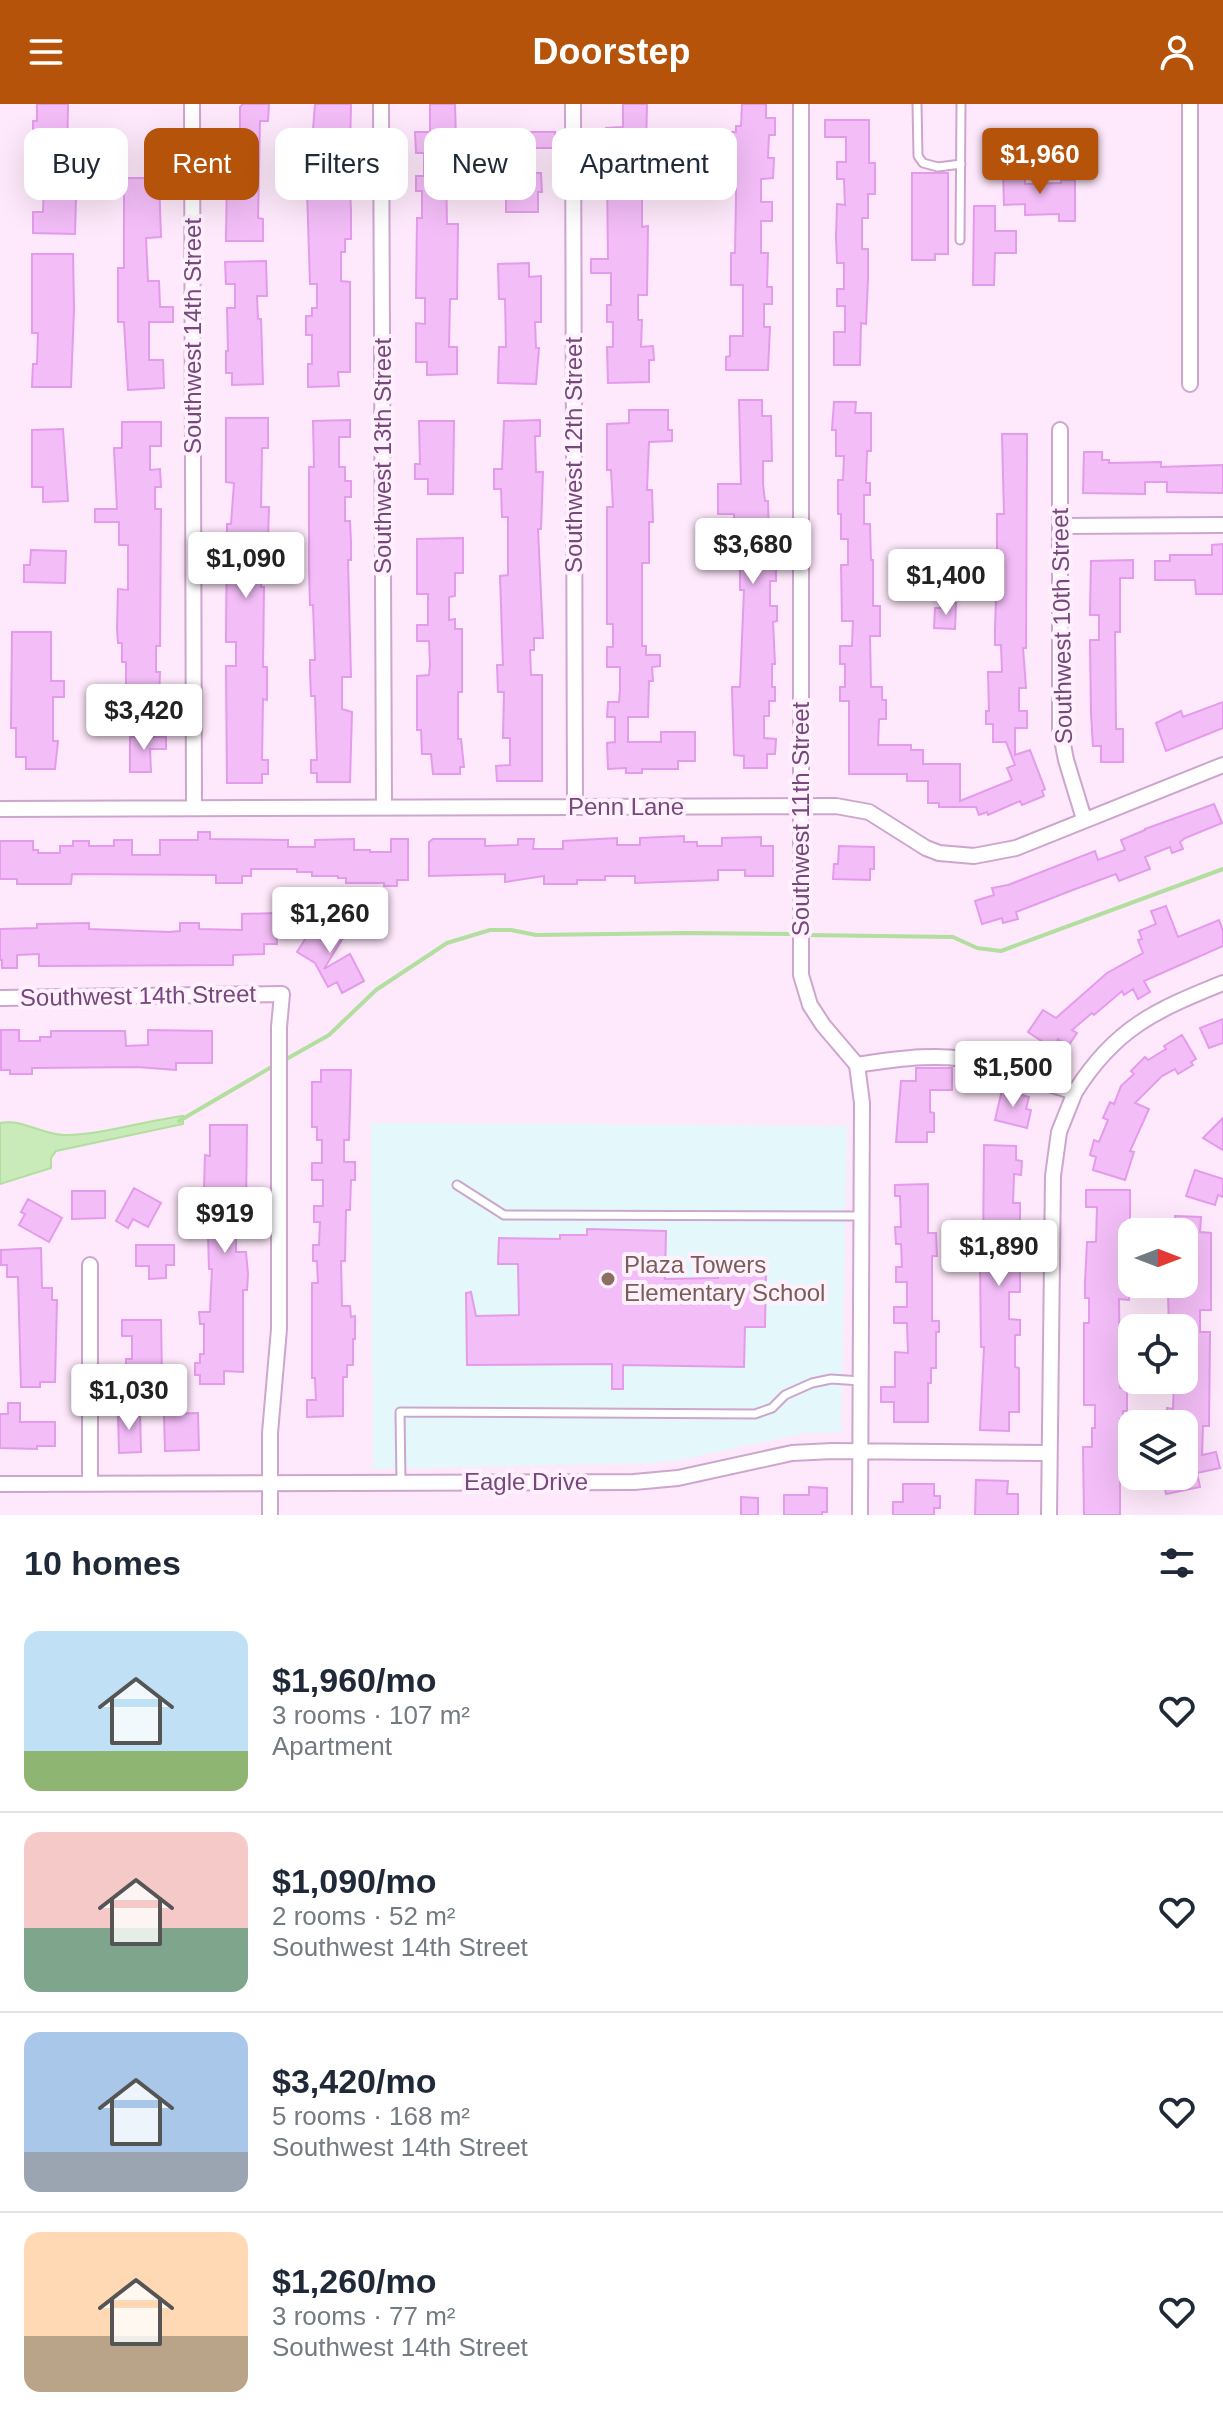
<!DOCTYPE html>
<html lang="en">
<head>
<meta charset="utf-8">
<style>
  body { margin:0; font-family:Helvetica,sans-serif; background:#f6f6f7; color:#1f2937; height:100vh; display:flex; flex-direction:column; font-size:30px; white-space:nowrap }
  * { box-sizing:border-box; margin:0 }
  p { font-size:26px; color:#747a83 }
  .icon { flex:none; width:44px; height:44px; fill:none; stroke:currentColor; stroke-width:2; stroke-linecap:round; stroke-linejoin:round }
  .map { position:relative; height:1411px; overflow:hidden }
  .drawer { display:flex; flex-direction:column; background:#fff; flex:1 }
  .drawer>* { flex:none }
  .banner { position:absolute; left:24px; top:24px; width:800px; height:72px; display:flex; gap:16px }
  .needle { width:52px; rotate:90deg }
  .tools { position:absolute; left:1118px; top:1114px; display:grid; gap:16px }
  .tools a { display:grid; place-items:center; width:80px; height:80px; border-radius:16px; background:#fff; box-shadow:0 8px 32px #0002; font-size:40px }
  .price { position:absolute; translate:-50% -68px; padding:0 18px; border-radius:8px; background:#fff; color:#222; font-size:26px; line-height:52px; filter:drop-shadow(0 2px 4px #0008) }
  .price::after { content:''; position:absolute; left:50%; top:48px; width:24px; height:18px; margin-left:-12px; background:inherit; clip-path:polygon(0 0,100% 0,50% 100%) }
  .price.active { background:#b45309; color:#fff }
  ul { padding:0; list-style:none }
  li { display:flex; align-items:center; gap:24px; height:200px; padding:0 24px }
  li+li { border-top:2px solid #e0e1e3 }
  li span { display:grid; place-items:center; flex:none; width:224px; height:160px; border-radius:16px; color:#555 }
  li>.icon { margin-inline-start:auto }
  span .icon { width:96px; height:96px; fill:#fffc; stroke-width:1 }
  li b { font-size:34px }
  h2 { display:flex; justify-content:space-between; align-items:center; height:96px; padding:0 24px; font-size:34px }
  .tag { padding:0 28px; border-radius:16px; background:#fff; box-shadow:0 8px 32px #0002; font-size:28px; line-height:72px }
  .tag.active { background:#b45309; color:#fff }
  header { display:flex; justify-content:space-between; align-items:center; height:104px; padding:0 24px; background:#b45309; color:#fff; font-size:36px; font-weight:700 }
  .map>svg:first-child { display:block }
</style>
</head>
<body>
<header><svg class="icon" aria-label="menu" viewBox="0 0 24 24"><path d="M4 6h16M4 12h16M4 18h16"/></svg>Doorstep<svg class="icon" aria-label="person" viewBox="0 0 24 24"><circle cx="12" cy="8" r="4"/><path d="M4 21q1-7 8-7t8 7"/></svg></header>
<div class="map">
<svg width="1223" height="1411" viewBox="0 0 1223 1411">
  <rect width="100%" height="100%" fill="#fee8fb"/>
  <path fill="#e4f7fb" d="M371,1019l476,3 -6,306 -36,1 -126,27 -29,3 -277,6z"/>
  <path fill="#c9ebba" stroke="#b2de9f" stroke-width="2" d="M890 476a9 9 0 1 1 18 0a9 9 0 1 1-18 0Z
    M183,1012v8l-127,27 -5,7v10l-51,16v-61c23,-5 43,13 66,12 39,-1 78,-14 117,-19z"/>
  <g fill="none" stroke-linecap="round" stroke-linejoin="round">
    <path stroke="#b2de9f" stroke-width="4" d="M806,831l147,2 24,11 24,3 222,-82
      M283,957l46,-26 47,-45 71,-47 43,-13h21l25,5 150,-2 111,1
      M179,1017l96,-56"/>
  </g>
  <path fill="#f3bdf7" stroke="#e49beb" stroke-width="2" d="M37,0h31l-1,57h2l1,37h6l-1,36 -42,-1v-21h10l1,-35h-11v-56h4z
    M243,0h26l-1,17h-8l-2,97 5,1v22h-37l1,-77h-2v-19h6v-13h9v-25z
    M315,0h36l-1,46 -12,-1 -1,41h13l1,20v29h-6v13h-4v29l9,1v90h-12l1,14 -31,1v-23h4v-29h-6v-19h6v-8h5v-24h-7l-4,-124 1,-17h5z
    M430,0h25l1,36h5v26h-15l1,58h11l-1,75h-7l-1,48h8v27l-30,1v-13h-11v-39l9,1v-26h-9l1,-80h5v-27h-6v-15h8v-23h-8l-1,-21h15z
    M623,0h24l-1,44h-6l2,35h5l1,14 -6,1v29l6,-1 -1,69h-9v25h4l-1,27 12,-1 1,14h-5v22l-41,1 -1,-36h6v-25h-6v-17h4v-32h-20v-14h17l-1,-84h8v-32h-9v-15l17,-1z
    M742,0h24v14h9v17h-6l-1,23h6l-1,20 -12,1v23h11v19h-11v32h7l-1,34h5v17h-8v23h6l-2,43h-42v-13l4,-1v-20h13v-51h-12v-32h4l1,-57v-49h-4v-15h4v-6h5z
    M825,16h44v43h6v31h-7v24h-6v31h6v30l-2,45 -5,-1 -1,42h-26v-33h11v-26h-8v-17h7v-26h-7l-1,-25 1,-34 8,1 -1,-26h-7v-17h9v-25h-21z
    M499,28h56v16h-20v25h6l1,19h-4v20h-32v-47h-6z
    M1025,65v15l36,-1v-3h14v41h-16v-7l-34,1v-11l-21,1 -1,-35z
    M912,69h36v81h-13v6h-23z
    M118,74h41l2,59 -15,1 2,43h11l1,26h13v15h-24v38h14l1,28 -36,2 -4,-68h-6v-54h6v-74h-6z
    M974,102h21v25h21v22h-21l-1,32h-21z
    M32,150h41l1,55 -3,78h-39l1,-23h4l1,-31h-6z
    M266,157l1,35h-10l1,23h3l2,65 -31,1v-12h-6v-22h2l-1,-43h8v-24h-9l-1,-22z
    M529,159v14l12,-1v46h-6l1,26h3l-3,36 -38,-1 1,-36h7l-1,-48h-6l-1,-35z
    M739,296h23v16h9l1,45h-9v23l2,17h3l1,35h4v27h3v18h-6v25h7v15l-4,1 2,42h-3v23h3v14h-6v15h-5v22l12,1 -1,15h-8v14h-23v-12l-10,-1 -2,-68h8l4,-97h-4v-33h-5l-1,-43h-16v-30h23z
    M834,298h22l-1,11h16v38h-4l-1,32h4v12h-6v29h6l1,36h2v46h7v30h-10l1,51h11v13h4v19h-7l-1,26h33v5h12v14h37v37l52,-21 -5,-12 8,-3 -9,-23h-13v-18h-7v-13h3l-1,-39h14l-1,-27h-6v-16l1,-31h5v-24h-4v-60h7l-2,-80h25l-1,214h-3l3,40h-7v23h8v17h-12v27l15,-5 15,39 -3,2 2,5 -22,9 -2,-4 -32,14 -1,-3 -8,3 -3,-8h-37v-4h-11v-22h-21v-7h-58v-73h-9v-14h5v-23h-5v-18h12l1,-25h-11l-1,-56h7v-26h-7v-25h-3v-34h5l1,-24h-8v-26h-4z
    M629,306h39v20h4v11l-23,1 -2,48h5l1,32h-4v41h-7v83h4v9h14v11l-8,1 1,14h-4l-1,36h-20v25h33v-10h34v29h-17v8h-36v4h-16v-5l-18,1 -1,-26 8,-1v-25h-8l1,-15h11l1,-13v-22h-13v-20h6v-23h-6v-117h6l-2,-37h-4v-46l22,-1z
    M226,314h42v30h-6l-1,59h8l-1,32h-5l-2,48h3l-1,80h4v33l-4,-1 -1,61h6v14h-6v9h-35l-1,-117h10v-24h-10l1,-118h4l3,-41 -8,-1z
    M350,316v17h-11v30h6v14h6v16h-6v24h5l1,21v18h-3l3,117h-9v32l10,3 -2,70h-33v-9h-6v-13h6l-2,-64h-4l-1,-23v-13h5l-2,-55h-3l-1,-35v-103h5l-1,-46z
    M540,316v16h-5l1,36h7l-2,57h-3l5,109h-9v12h-4l1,25h11v106h-45l-1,-15 14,-1v-27h-7l1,-46h-6l-1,-27h6l-3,-89 8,-1v-58h-6l-1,-28h-7v-20h8l2,-48z
    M419,317h35l-1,73h-25v-15h-13v-15h5z
    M122,318h39v24h-11v24l10,-1 1,18h-6v22h6l-1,137h-4v26h4l-1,28 -43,-1v-12h10v-25h-4v-19h-4l-1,-15 1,-39 10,1v-45h-9v-23h-24v-13h22l-3,-61h8z
    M63,325l5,72 -25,1v-15h-11v-57z
    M1084,348h18v8h7v3l52,-1v5l62,-2v28l-56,-1v-10h-22v12l-62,-1z
    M463,434v35h-8v23l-6,1v23l6,-1v10h7v63h-4v47h3l3,28h-4v7h-27l-2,-20h-9l-1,-24h-4v-54l12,-1 1,-10 -1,-24h-12v-16h11v-31h-11v-55z
    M1223,440v50h-27l-1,-14h-40v-19h15v-6h42v-10z
    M31,446l35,1 -1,32 -41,-1v-17h6z
    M1133,456v18h-13v54h-5l1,97h7v33h-22v-16h-8l-2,-32 -1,-74h9v-25h-9l1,-54z
    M943,499h13l-1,26 -21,-1 1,-20h8z
    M12,528h39v49h13v16h-11v44h5l-3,28h-29v-12h-10v-29h-5z
    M1223,598v26l-57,23 -10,-28 25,-12 2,6z
    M130,633h36v12h-16l1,23h-21z
    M1214,700l8,19 -37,15 -5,4 3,7 -11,4 -2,-6 -25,10 5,12 -31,12 -3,-7 -38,14 -62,24 2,7 -15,4 -1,-5 -20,6 -7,-23 19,-6 -2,-7 16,-3 87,-34 3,9 27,-10 -4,-10 24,-10v-1z
    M198,728h12v7l78,1v7h27v-7l39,-1v11h16v2h21v-13h17v41h-11v6h-13v-3h-38v-5h-8v-2h-26v-4h-15v-3h-46v7h-9v7h-26v-8l-144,-1 -1,10h-54v-5h-17v-38h33v9h5v3h22v-7h13v-5h16v5h25v-6h18v15h28v-15h38z
    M684,732v6h13v4h25v-8l39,-1v9h12v30h-28v-6h-27v10l-83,3v-7h-30v4h-28v4h-33v-8l-39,6v-8l-76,2v-34l4,-3h52v7l33,-1v-6h16l-1,10h30v-8l54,-3v7h23v-7z
    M839,742l35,1v22h-4v11l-37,-1 1,-15h4z
    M1166,802l12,31 41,-17 4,11v15l-79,35 6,11 -12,7 -5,-10 -9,6 -2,-4 -28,24 -2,-2 -20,17 5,3 -9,13 -10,-7 -6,9 -24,-16 15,-22 13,8 51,-45 36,-20 -5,-13 4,-1 -3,-8 17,-7 -5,-13z
    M276,809l1,31h-13v10l-31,1v10l-194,1v-12l-22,1v13h-15v-8h-2v-31l37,-1v-4l52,-1v6l80,3 11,-1v-8h19v6l43,1v-16z
    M330,811l13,9 -5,8 6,4 -20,33 26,-15 14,27 -22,12 -5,-11 -9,5 -13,-24 -18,-11 21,-33 7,4z
    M1223,915v24l-14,5 -9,-20z
    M1,926h18v11h21v-4h11v-6h74l1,15 22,-1v-15l64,1v32h-36v7l-39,-3 -105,1v6h-22v-4h-9z
    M1182,931l14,24 -5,3 2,3 -15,9 -3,-5 -13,7 -27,27 14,6 -19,42 4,1 -9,28 -32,-10 3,-13 -6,-2 4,-15 5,2 9,-22 -5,-2 7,-16 4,2 7,-18 13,-12 -3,-3 14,-14 3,3 18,-11 -2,-3z
    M916,964h36v22h-22v22l4,1v19h-7v10h-31l5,-61h15z
    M321,966h30l-2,70h-5v22h11v18h-4l-1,30h-4l-1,51h-4l1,45h8l1,11 4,-1v23h-2v26h-6v12h-4v39l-36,1v-17h9l-1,-22h-3v-95h6l-1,-22h-4v-16h6l1,-23h-6v-16h9v-26h-11v-17h10v-23h-5v-13h-5v-45h9z
    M1002,986l27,7 -3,12 5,1 -4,18 -32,-8z
    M1223,1014v32l-20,-12z
    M210,1021h37l-1,87h-6v18h-4v22h10l2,22 -1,16h-4v82l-19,-1v13h-24v-9h-5v-12h5v-9h4v-30h-4l-1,-12h11l2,-43h-3l-1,-35h3v-45h-7l1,-34 5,1z
    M984,1041l32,1v14l6,1 -1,14 -7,-1 -1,29h7v45h-10v22h10v22h-11v27l11,1v15h-5v32l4,1v44h-10v19l-29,-1 4,-83h-3l-1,-86v-13h3z
    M1195,1066l28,9v18l-5,-2 -3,10 -29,-9z
    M928,1080v49h8l1,23h-5v65h7v11h-3v36h-5v15h-3v39h-34v-20h-13v-15h14v-35l13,1 -1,-30h-13v-16h13v-25h-11v-15h6l-1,-23h-5l-1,-17h6l-1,-31h-5v-11z
    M134,1084l27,15 -13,24 -15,-8 -5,9 -12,-7z
    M1086,1086h44v31h-5v60h5l-1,19 -10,-1 1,89h7v23h-4v8h-3v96h-36l-1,-68h9v-19h3v-23h-11v-82h5v-25h-4v-15l2,-41h9l1,-35h-11z
    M72,1087h33v27l-33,1z
    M28,1095l34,19 -13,24 -30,-17 6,-11 -4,-2z
    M1175,1112l26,1 -1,15 11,1v77h-11v22h10l-1,94h-6l-1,29 14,-3 4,16 -23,5 3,14 -34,7 -4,-18h22v-52h-18l1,-16 6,1 1,-29h10v-53h-15l-1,-33h7v-10h9v-52h-10z
    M587,1125l79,2 -1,48 53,-1 1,-9h18v-7h11v7l18,1 -1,57h-20l-1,40 -121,-2v24h-11v-25l-145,1 -1,-72 5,-1 5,24 43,-1 -1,-51h-20l1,-26 61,1v-4h27z
    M136,1141h38v20h-8v13l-17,1v-13h-13z
    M41,1144l1,40h10v12h5l-2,82h-15v5h-19l-3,-110h-11v-12h-6v-15z
    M122,1216h39l1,58h-8v6l-32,1 -1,-16h5v-10h6v-23h-10z
    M8,1299h12v19h35v24h-18v3l-37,-1v-34h8z
    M118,1308h22l1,40 -22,1z
    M198,1309l1,37 -34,1 -1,-37z
    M976,1376l32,1 -1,13h11v21h-43z
    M903,1380h31v12h6v12h-6v7h-41v-13h10z
    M809,1383l18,1v24h-5v3h-38v-20h25z
    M741,1393l17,1v17h-17z"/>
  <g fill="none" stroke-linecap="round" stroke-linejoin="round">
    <defs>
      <path id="lane" d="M917,0l1,52 5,7 15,4 23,-3
        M960,136l1,-136
        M457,1081l47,30 357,1
        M401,1378l-1,-70 355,2 17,-6 13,-13 27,-12 19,-4 30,2"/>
      <path id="street" d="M192,0l2,703
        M381,0l3,703
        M573,0l2,703
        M801,0v871l9,30 13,20 34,40 5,38 -2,412
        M1190,0v280
        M1060,326v299l6,31 18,59
        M1060,422l163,-1
        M0,705l836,-3 33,6 57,36 13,5 35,3 42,-8 207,-83
        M0,894l282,-4 -3,33v302l-9,104v82
        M857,961c43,-7 87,-13 129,-2 31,7 58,21 89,29 40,-64 81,-82 148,-109
        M90,1379v-218
        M0,1380l634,-2 44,-4 114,-25 41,-2 216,2
        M1049,1411l4,-339 6,-44 16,-40"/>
    </defs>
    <use href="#lane" stroke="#cca6cd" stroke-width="11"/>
    <use href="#street" stroke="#cca6cd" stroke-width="18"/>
    <use href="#lane" stroke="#fff" stroke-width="7"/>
    <use href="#street" stroke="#fff" stroke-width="14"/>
  </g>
  <circle fill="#8d6e63" stroke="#fff0fd" stroke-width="3" cx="608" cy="1175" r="8"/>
  <g text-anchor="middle" stroke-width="8" stroke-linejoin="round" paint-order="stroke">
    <g font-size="24" fill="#76487c" stroke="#fff0fd">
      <text transform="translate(193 232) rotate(-90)" y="8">Southwest 14th Street</text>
      <text transform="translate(574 351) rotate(-90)" y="8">Southwest 12th Street</text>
      <text transform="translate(383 352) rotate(-90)" y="8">Southwest 13th Street</text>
      <text transform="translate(1062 522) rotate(-91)" y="8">Southwest 10th Street</text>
      <text x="626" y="711">Penn Lane</text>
      <text transform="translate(801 715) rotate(-90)" y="8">Southwest 11th Street</text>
      <text transform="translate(138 892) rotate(-1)" y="8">Southwest 14th Street</text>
      <text x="526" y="1386">Eagle Drive</text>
    </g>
    <g font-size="24" fill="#785e54" stroke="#fff0fd" text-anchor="start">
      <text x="624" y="1169">Plaza Towers<tspan x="624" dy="28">Elementary School</tspan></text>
    </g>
  </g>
</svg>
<div class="tools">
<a><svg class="needle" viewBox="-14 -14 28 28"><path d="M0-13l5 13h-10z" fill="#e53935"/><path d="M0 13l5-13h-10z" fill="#747a83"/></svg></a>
<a><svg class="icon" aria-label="locate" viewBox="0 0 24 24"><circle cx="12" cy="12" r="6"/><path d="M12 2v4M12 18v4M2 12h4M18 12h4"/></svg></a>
<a><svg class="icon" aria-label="layers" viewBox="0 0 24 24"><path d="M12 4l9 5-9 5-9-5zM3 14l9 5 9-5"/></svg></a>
</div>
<b class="price active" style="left:1040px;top:92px">$1,960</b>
<b class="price" style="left:753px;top:482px">$3,680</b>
<b class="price" style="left:246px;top:496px">$1,090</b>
<b class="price" style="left:946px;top:513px">$1,400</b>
<b class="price" style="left:144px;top:648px">$3,420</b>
<b class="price" style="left:330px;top:851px">$1,260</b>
<b class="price" style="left:1013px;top:1005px">$1,500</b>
<b class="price" style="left:225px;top:1151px">$919</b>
<b class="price" style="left:999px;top:1184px">$1,890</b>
<b class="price" style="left:129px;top:1328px">$1,030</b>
<div class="banner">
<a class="tag">Buy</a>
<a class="tag active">Rent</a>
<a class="tag">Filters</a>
<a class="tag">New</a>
<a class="tag">Apartment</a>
</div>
</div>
<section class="drawer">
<h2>10 homes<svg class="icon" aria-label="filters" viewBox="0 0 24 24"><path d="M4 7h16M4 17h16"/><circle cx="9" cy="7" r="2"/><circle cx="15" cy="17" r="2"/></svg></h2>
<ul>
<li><span style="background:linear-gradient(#bfe0f5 75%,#8fb573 0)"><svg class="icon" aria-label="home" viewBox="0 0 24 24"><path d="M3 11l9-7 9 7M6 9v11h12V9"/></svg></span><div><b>$1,960/mo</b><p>3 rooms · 107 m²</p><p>Apartment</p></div><svg class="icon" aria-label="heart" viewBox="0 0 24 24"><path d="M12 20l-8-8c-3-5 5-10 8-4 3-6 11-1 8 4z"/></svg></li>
<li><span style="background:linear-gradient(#f6c9c9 60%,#7fa58c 0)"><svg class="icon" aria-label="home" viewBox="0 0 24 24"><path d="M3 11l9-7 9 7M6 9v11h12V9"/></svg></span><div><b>$1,090/mo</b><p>2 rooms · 52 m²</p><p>Southwest 14th Street</p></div><svg class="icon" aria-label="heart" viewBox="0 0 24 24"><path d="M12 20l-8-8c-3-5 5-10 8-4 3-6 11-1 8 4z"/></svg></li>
<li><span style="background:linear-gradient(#a9c7e8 75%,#9aa5b1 0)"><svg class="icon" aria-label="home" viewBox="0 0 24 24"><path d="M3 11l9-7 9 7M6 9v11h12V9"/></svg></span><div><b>$3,420/mo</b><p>5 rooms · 168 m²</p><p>Southwest 14th Street</p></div><svg class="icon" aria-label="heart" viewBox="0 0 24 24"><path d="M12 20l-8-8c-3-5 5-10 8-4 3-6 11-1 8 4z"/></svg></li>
<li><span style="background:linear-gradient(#ffd9b3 65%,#b9a48a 0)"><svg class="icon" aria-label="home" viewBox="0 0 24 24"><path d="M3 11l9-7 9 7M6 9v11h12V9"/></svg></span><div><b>$1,260/mo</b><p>3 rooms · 77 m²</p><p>Southwest 14th Street</p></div><svg class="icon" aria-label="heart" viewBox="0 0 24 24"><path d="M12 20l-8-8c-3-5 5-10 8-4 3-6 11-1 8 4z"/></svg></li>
</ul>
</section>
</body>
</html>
